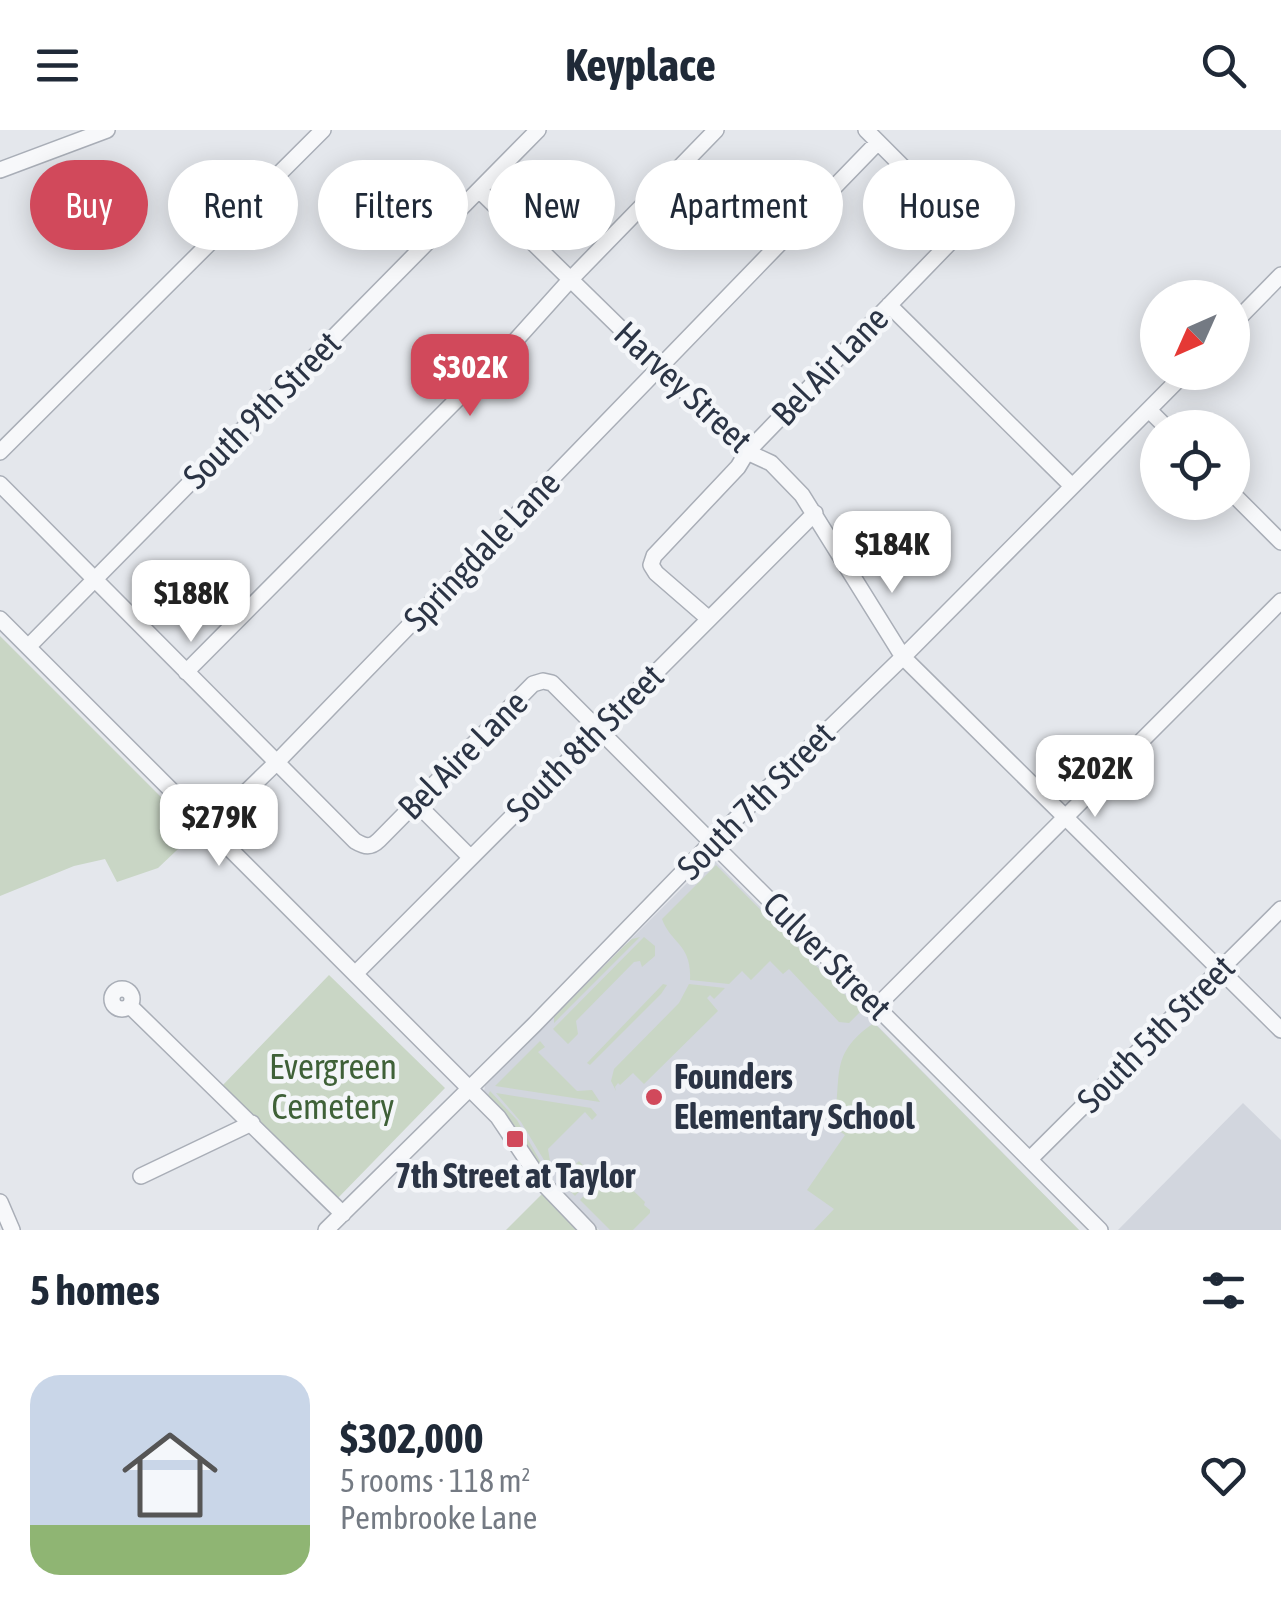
<!DOCTYPE html>
<html lang="en">
<head>
<meta charset="utf-8">
<style>
  body { margin:0; font-family:"Asap Condensed",sans-serif; background:#f6f6f7; color:#1f2937; height:100vh; display:flex; flex-direction:column; font-size:38px; white-space:nowrap }
  * { box-sizing:border-box; margin:0 }
  p { font-size:32px; color:#747a83 }
  .icon { flex:none; width:55px; height:55px; fill:none; stroke:currentColor; stroke-width:2; stroke-linecap:round; stroke-linejoin:round }
  .map { position:relative; height:1100px; overflow:hidden }
  .drawer { display:flex; flex-direction:column; background:#fff; flex:1 }
  .drawer>* { flex:none }
  .top-card { position:absolute; left:30px; top:30px; width:1222px; height:90px; display:flex; gap:20px }
  .needle { width:65px; rotate:225deg }
  .controls { position:absolute; left:1140px; top:150px; display:grid; gap:20px }
  .controls a { display:grid; place-items:center; width:110px; height:110px; border-radius:50%; background:#fff; box-shadow:0 5px 25px #0003; font-size:50px }
  .price { position:absolute; translate:-50% -85px; padding:0 22px; border-radius:20px; background:#fff; color:#222; font-size:32px; line-height:65px; filter:drop-shadow(0 2px 5px #0008) }
  .price::after { content:''; position:absolute; left:50%; top:60px; width:30px; height:22px; margin-left:-15px; background:inherit; clip-path:polygon(0 0,100% 0,50% 100%) }
  .price.selected { background:#d1495b; color:#fff }
  ul { padding:0; list-style:none }
  li { display:flex; align-items:center; gap:30px; height:250px; padding:0 30px }
  li span { display:grid; place-items:center; flex:none; width:280px; height:200px; border-radius:30px; color:#555 }
  li>.icon { margin-inline-start:auto }
  span .icon { width:120px; height:120px; fill:#fffc; stroke-width:1 }
  li b { font-size:42px }
  h2 { display:flex; justify-content:space-between; align-items:center; height:120px; padding:0 30px; font-size:42px }
  .chip { padding:0 35px; border-radius:45px; background:#fff; box-shadow:0 5px 25px #0003; font-size:35px; line-height:90px }
  .chip.selected { background:#d1495b; color:#fff }
  header { display:flex; justify-content:space-between; align-items:center; height:130px; padding:0 30px; background:#fff; font-size:45px; font-weight:700 }
  .map>svg:first-child { display:block }
</style>
</head>
<body>
<header><svg class="icon" aria-label="menu" viewBox="0 0 24 24"><path d="M4 6h16M4 12h16M4 18h16"/></svg>Keyplace<svg class="icon" aria-label="search" viewBox="0 0 24 24"><circle cx="10" cy="10" r="6"/><path d="M15 15l6 6"/></svg></header>
<div class="map">
<svg width="1281" height="1100" viewBox="0 0 1281 1100">
  <rect width="100%" height="100%" fill="#e4e7ec"/>
  <path fill="#d2d6de" d="M712,728l367,372h-480l-47,-46 -13,-16 -25,-43 -30,-33 1,-7z
    M1243,973l38,37v90h-163z"/>
  <path fill="#c9d6c5" d="M0,506l196,196 -38,36 -41,14 -12,-23 -31,7 -74,30z
    M716,735l145,146 -12,12 -10,-1 -50,-53 -6,5 -13,-13 -19,19 -9,-9 -13,13 -39,-4c2,-36 -19,-36 -28,-61z
    M640,807l-86,86v-6l70,-71 8,-7z
    M644,807l11,9v10l-13,11 -2,-6 -6,1 -58,59 2,13 -10,10 -15,-15z
    M329,845l116,113 -108,111 -116,-112z
    M663,854l4,1 -6,9 -71,71 -3,-2z
    M689,854l36,4 -11,11 -4,-4 -3,3 11,13 -74,73 -11,-11 -13,12 -2,-2 -3,4 1,4 -5,-10 3,-12 65,-66z
    M874,893l205,207h-265l20,-21 -27,-19 38,-55 -13,-9c13,-46 -7,-70 42,-103z
    M540,911l5,6 -7,5 39,39 15,-1 8,12 -105,-16z
    M490,961l27,29 27,48 -6,-2 -24,-41 -26,-30z
    M496,963l95,15 6,7 -5,5 -7,-8 -37,37 2,12 -3,4 -26,-43z
    M579,1031l14,15 -18,20 -16,-16z
    M614,1042l31,30 -1,3 6,5v3l-17,17h-23l-30,-30 14,-15 2,2z
    M552,1054l46,46h-92z"/>
  <g fill="none" stroke-linecap="round" stroke-linejoin="round">
    <defs>
      <path id="minor" d="M0,40l107,-40
        M479,60l268,262 24,11 31,32 101,162 378,373
        M889,175l183,181
        M1232,195l49,-50
        M1149,280l18,18
        M0,322l323,-322
        M0,354l355,357c10,6 16,7 24,-1l154,-156 10,-3 9,2 548,547
        M1232,363l49,49
        M0,489l498,498 43,64 47,49
        M709,489l-53,-46 -5,-8 3,-9 84,-89 9,-15 217,-224 -98,-98
        M28,517l510,-517
        M186,542l330,-332 54,-60 146,-150
        M416,673l54,54
        M209,698l68,-66 601,-620
        M355,844l460,-461
        M112 869a10 10 0 1 1 20 0a10 10 0 1 1-20 0Z
        M130,876l213,208
        M877,876l404,-405
        M1030,1029l251,-250
        M141,1046l111,-53
        M0,1072l12,28
        M326,1100l208,-205 178,-183 191,-185 283,-285"/>
    </defs>
    <use href="#minor" stroke="#a9aeb7" stroke-width="18"/>
    <use href="#minor" stroke="#f7f8fa" stroke-width="15"/>
  </g>
  <g fill="#d1495b" stroke="#f4f6f9" stroke-width="4">
    <circle cx="654" cy="967" r="10"/>
    <rect x="505" y="999" width="20" height="20" rx="5"/>
  </g>
  <g text-anchor="middle" stroke-width="9" stroke-linejoin="round" paint-order="stroke">
    <g font-size="35" fill="#2b3445" stroke="#f4f6f9">
      <text transform="translate(830 236) rotate(-46)" y="12">Bel Air Lane</text>
      <text transform="translate(683 257) rotate(43)" y="12">Harvey Street</text>
      <text transform="translate(262 280) rotate(-45)" y="12">South 9th Street</text>
      <text transform="translate(482 421) rotate(-46)" y="12">Springdale Lane</text>
      <text transform="translate(585 613) rotate(-45)" y="12">South 8th Street</text>
      <text transform="translate(463 625) rotate(-45)" y="12">Bel Aire Lane</text>
      <text transform="translate(756 671) rotate(-45)" y="12">South 7th Street</text>
      <text transform="translate(827 826) rotate(45)" y="12">Culver Street</text>
      <text transform="translate(1156 904) rotate(-45)" y="12">South 5th Street</text>
    </g>
    <g font-size="35" fill="#3f6138" stroke="#f4f6f9">
      <text x="333" y="949">Evergreen<tspan x="333" dy="40">Cemetery</tspan></text>
    </g>
    <g font-size="35" font-weight="bold" fill="#2b3445" stroke="#f4f6f9" text-anchor="start">
      <text x="674" y="959">Founders<tspan x="674" dy="40">Elementary School</tspan></text>
      <text x="515" y="1058" text-anchor="middle">7th Street at Taylor</text>
    </g>
  </g>
</svg>
<div class="controls">
<a><svg class="needle" viewBox="-14 -14 28 28"><path d="M0-13l5 13h-10z" fill="#e53935"/><path d="M0 13l5-13h-10z" fill="#747a83"/></svg></a>
<a><svg class="icon" aria-label="locate" viewBox="0 0 24 24"><circle cx="12" cy="12" r="6"/><path d="M12 2v4M12 18v4M2 12h4M18 12h4"/></svg></a>
</div>
<b class="price selected" style="left:470px;top:289px">$302K</b>
<b class="price" style="left:892px;top:466px">$184K</b>
<b class="price" style="left:191px;top:515px">$188K</b>
<b class="price" style="left:1095px;top:690px">$202K</b>
<b class="price" style="left:219px;top:739px">$279K</b>
<div class="top-card">
<a class="chip selected">Buy</a>
<a class="chip">Rent</a>
<a class="chip">Filters</a>
<a class="chip">New</a>
<a class="chip">Apartment</a>
<a class="chip">House</a>
</div>
</div>
<section class="drawer">
<h2>5 homes<svg class="icon" aria-label="filters" viewBox="0 0 24 24"><path d="M4 7h16M4 17h16"/><circle cx="9" cy="7" r="2"/><circle cx="15" cy="17" r="2"/></svg></h2>
<ul>
<li><span style="background:linear-gradient(#c9d6e8 75%,#8fb573 0)"><svg class="icon" aria-label="home" viewBox="0 0 24 24"><path d="M3 11l9-7 9 7M6 9v11h12V9"/></svg></span><div><b>$302,000</b><p>5 rooms · 118 m²</p><p>Pembrooke Lane</p></div><svg class="icon" aria-label="heart" viewBox="0 0 24 24"><path d="M12 20l-8-8c-3-5 5-10 8-4 3-6 11-1 8 4z"/></svg></li>
</ul>
</section>
</body>
</html>
